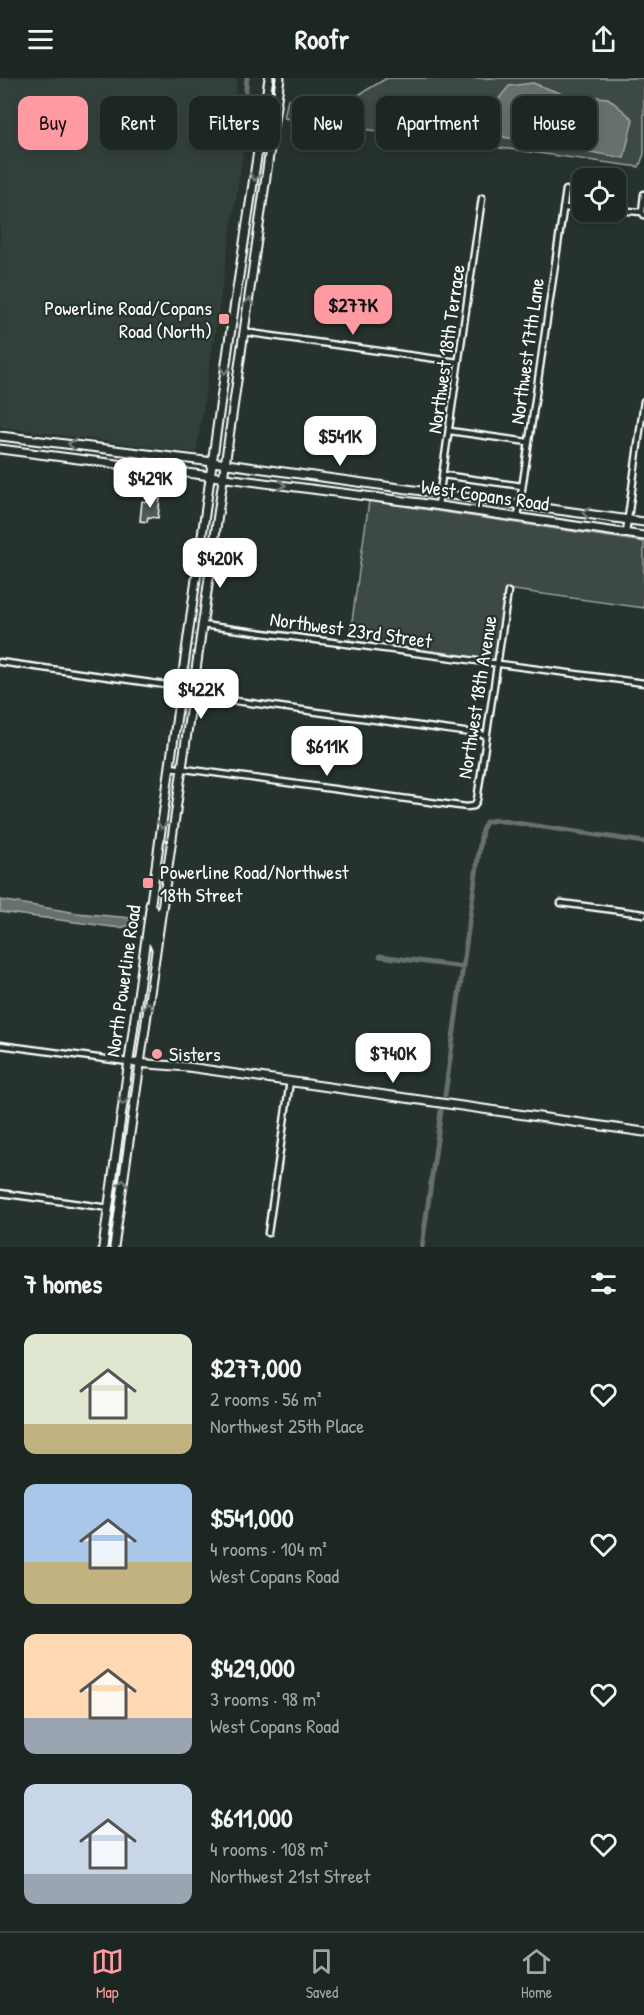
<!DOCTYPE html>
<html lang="en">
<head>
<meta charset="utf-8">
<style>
  body { margin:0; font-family:"Patrick Hand",sans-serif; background:#252e2a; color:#f1f3f6; height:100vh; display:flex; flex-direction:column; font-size:22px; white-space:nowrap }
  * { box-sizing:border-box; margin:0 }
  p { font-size:20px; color:#a0a5a5 }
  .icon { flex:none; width:33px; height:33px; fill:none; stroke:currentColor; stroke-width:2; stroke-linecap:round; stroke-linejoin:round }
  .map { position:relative; height:1169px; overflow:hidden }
  .details { display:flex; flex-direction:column; background:#1c2622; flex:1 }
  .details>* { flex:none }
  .top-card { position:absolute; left:18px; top:18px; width:609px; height:54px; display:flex; gap:12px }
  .controls { position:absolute; left:572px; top:90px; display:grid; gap:12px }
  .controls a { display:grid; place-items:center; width:54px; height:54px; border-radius:12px; background:#1c2622; box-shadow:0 3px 9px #0003,0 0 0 2px #3a4340; font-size:30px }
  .price { position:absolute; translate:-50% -51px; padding:0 14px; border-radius:12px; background:#fff; color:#222; font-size:20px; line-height:39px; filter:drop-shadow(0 2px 3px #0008) }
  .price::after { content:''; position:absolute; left:50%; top:36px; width:18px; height:14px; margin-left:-9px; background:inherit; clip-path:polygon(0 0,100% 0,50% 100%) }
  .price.current { background:#ff9aa2; color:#111 }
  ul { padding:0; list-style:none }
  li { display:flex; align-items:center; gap:18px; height:150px; padding:0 24px }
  li span { display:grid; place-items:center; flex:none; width:168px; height:120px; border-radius:12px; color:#555 }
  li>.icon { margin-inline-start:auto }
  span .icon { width:72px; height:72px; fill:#fffc; stroke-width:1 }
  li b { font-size:26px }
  h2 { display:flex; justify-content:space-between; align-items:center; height:72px; padding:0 24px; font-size:26px }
  .tag { padding:0 21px; border-radius:12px; background:#1c2622; box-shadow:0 3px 9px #0003,0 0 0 2px #3a4340; font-size:21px; line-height:54px }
  .tag.current { background:#ff9aa2; color:#111 }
  header { display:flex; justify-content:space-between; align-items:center; height:78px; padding:0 24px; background:#1c2622; font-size:27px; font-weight:700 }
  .menu { display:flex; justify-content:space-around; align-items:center; height:84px; border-top:2px solid #3a4340; background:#1c2622; font-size:16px; color:#a0a5a5 }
  .menu a { display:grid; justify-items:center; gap:3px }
  .menu .current { color:#ff9aa2 }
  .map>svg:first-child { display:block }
</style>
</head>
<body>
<header><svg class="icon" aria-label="menu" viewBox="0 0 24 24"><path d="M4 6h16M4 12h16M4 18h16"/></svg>Roofr<svg class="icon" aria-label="share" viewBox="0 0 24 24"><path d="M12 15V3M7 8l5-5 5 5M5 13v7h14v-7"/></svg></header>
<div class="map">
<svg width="644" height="1169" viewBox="0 0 644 1169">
  <rect width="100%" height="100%" fill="#26332d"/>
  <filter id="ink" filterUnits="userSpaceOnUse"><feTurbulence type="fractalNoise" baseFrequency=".0167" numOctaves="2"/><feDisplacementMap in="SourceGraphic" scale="12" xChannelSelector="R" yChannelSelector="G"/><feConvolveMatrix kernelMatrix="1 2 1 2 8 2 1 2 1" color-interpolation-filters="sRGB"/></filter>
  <g filter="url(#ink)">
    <path fill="#333f3a" d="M0,0h237l-4,52 11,17 -48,306 -196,-26z"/>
    <path fill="#3e4944" stroke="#9ea4a2" stroke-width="1.5" d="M387,0h257v76l-5,13 -355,-49 4,-19 41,9 26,-11z
      M369,423l275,41v66l-137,-19 -11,73 -147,-20z"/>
    <path fill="#67706c" stroke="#a4a9a7" stroke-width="1.5" d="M533,5l32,12 43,3 25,21 -9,39 -121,-21 -6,-16v-20l12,-15z
      M0,822l77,13 54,5 4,6 -15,4 -120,-16z"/>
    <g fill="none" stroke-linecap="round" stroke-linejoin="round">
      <path stroke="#67706c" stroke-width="5" d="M241,55l6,-55
        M380,878l83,11
        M445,1017l37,-265 4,-8 10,-2 148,22
        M422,1169l19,-136"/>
    </g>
    <path fill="#515c57" stroke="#fff" stroke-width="1.5" d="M150,418l10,2 -2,20 -10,-1 -1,5 -7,-1 2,-20 7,1z"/>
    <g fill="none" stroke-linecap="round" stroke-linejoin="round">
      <defs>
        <path id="street" d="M563,130l19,1
          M615,132l27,2 2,3
          M642,134l2,-18
          M244,254l214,30
          M450,353l78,11
          M443,397l79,11
          M438,427l44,-307
          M518,438l48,-326
          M626,455l18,-132
          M202,547l442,58
          M0,584l180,25
          M192,617l294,40
          M170,689l297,40 7,-1 3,-6 31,-208
          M561,825l83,11
          M0,967l128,17
          M0,1115l109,15
          M268,1155l22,-152"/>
        <path id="secondary" d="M0,358l213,26 431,60
          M0,371l420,54 224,33
          M150,827l6,8 -4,28 4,7
          M135,985l53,4 456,65
          M103,1169l126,-905 40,-264
          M114,1169l166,-1169"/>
      </defs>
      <use href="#street" stroke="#fff" stroke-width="9"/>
      <use href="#secondary" stroke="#fff" stroke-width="11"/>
      <use href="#street" stroke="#26332d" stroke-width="4.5"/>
      <use href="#secondary" stroke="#26332d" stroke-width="7"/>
    </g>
    <defs><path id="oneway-chevron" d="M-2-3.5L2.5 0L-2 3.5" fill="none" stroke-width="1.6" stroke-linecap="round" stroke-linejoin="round" transform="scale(1.5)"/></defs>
    <g stroke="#727a76">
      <use href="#oneway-chevron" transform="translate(255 99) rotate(98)"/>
      <use href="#oneway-chevron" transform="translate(249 224) rotate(-82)"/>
      <use href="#oneway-chevron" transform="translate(225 292) rotate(98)"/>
      <use href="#oneway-chevron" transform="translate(72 366) rotate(-173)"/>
      <use href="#oneway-chevron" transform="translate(282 407) rotate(7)"/>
      <use href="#oneway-chevron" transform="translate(586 435) rotate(-172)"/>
      <use href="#oneway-chevron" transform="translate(162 747) rotate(98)"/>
      <use href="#oneway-chevron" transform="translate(148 928) rotate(-82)"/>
      <use href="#oneway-chevron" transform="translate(123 1023) rotate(98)"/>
      <use href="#oneway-chevron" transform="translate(123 1105) rotate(-82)"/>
    </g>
  </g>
  <g fill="#ff9aa2" stroke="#26332d" stroke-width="2">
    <rect x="218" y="235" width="12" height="12" rx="3"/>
    <rect x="142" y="799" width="12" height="12" rx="3"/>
    <circle cx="157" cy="976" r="6"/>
  </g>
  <g text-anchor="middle" stroke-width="4.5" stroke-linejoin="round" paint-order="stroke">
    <g font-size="20" fill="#fff" stroke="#26332d" text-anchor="start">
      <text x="212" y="237" text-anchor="end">Powerline Road/Copans<tspan x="212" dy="23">Road (North)</tspan></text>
      <text x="160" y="801">Powerline Road/Northwest<tspan x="160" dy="23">18th Street</tspan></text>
      <text x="169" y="983">Sisters</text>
    </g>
    <g font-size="20" fill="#fff" stroke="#26332d">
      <text transform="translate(446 271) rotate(-82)" y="7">Northwest 18th Terrace</text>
      <text transform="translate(527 273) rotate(-82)" y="7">Northwest 17th Lane</text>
      <text transform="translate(485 417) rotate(8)" y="7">West Copans Road</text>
      <text transform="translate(351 552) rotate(8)" y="7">Northwest 23rd Street</text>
      <text transform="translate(477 619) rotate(-81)" y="7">Northwest 18th Avenue</text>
      <text transform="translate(123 903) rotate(-82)" y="7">North Powerline Road</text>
    </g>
  </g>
</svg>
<div class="controls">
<a><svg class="icon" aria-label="locate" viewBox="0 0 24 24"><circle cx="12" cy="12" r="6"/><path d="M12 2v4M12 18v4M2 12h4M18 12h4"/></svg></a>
</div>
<b class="price current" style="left:353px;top:258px">$277K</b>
<b class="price" style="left:340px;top:389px">$541K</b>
<b class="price" style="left:150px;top:431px">$429K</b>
<b class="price" style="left:220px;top:511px">$420K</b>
<b class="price" style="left:201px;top:642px">$422K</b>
<b class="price" style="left:327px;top:699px">$611K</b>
<b class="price" style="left:393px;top:1006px">$740K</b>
<div class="top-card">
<a class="tag current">Buy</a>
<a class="tag">Rent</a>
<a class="tag">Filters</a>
<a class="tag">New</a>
<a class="tag">Apartment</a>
<a class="tag">House</a>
</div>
</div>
<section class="details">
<h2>7 homes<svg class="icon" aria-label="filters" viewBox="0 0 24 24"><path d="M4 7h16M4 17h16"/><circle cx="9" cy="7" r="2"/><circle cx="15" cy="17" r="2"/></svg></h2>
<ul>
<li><span style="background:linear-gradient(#dfe7d0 75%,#c2b280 0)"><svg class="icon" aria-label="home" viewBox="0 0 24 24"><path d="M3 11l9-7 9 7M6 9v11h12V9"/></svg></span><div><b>$277,000</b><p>2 rooms · 56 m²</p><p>Northwest 25th Place</p></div><svg class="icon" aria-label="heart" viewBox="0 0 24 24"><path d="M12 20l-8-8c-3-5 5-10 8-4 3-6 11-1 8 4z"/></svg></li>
<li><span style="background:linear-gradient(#a9c7e8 65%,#c2b280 0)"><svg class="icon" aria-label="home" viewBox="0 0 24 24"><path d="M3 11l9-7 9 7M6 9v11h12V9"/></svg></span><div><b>$541,000</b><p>4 rooms · 104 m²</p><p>West Copans Road</p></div><svg class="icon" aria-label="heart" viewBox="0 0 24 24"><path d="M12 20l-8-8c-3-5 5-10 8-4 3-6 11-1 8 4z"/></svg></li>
<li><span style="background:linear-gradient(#ffd9b3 70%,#9aa5b1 0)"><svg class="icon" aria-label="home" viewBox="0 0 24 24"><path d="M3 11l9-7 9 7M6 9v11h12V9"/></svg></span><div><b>$429,000</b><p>3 rooms · 98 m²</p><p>West Copans Road</p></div><svg class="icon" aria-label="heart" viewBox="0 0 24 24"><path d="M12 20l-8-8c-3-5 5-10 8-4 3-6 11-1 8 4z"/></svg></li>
<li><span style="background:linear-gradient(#c9d6e8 75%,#9aa5b1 0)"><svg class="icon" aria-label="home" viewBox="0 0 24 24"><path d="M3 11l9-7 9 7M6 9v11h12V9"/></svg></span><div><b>$611,000</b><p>4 rooms · 108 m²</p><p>Northwest 21st Street</p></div><svg class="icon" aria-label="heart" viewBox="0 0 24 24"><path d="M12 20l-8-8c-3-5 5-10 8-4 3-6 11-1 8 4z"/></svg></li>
</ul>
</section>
<nav class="menu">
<a class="current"><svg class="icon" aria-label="map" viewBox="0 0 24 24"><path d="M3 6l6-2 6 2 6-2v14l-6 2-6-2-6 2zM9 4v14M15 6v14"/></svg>Map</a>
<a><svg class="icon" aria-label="saved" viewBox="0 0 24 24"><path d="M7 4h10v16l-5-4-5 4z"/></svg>Saved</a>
<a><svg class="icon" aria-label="home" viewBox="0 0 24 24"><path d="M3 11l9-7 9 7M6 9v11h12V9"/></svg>Home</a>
</nav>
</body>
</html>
